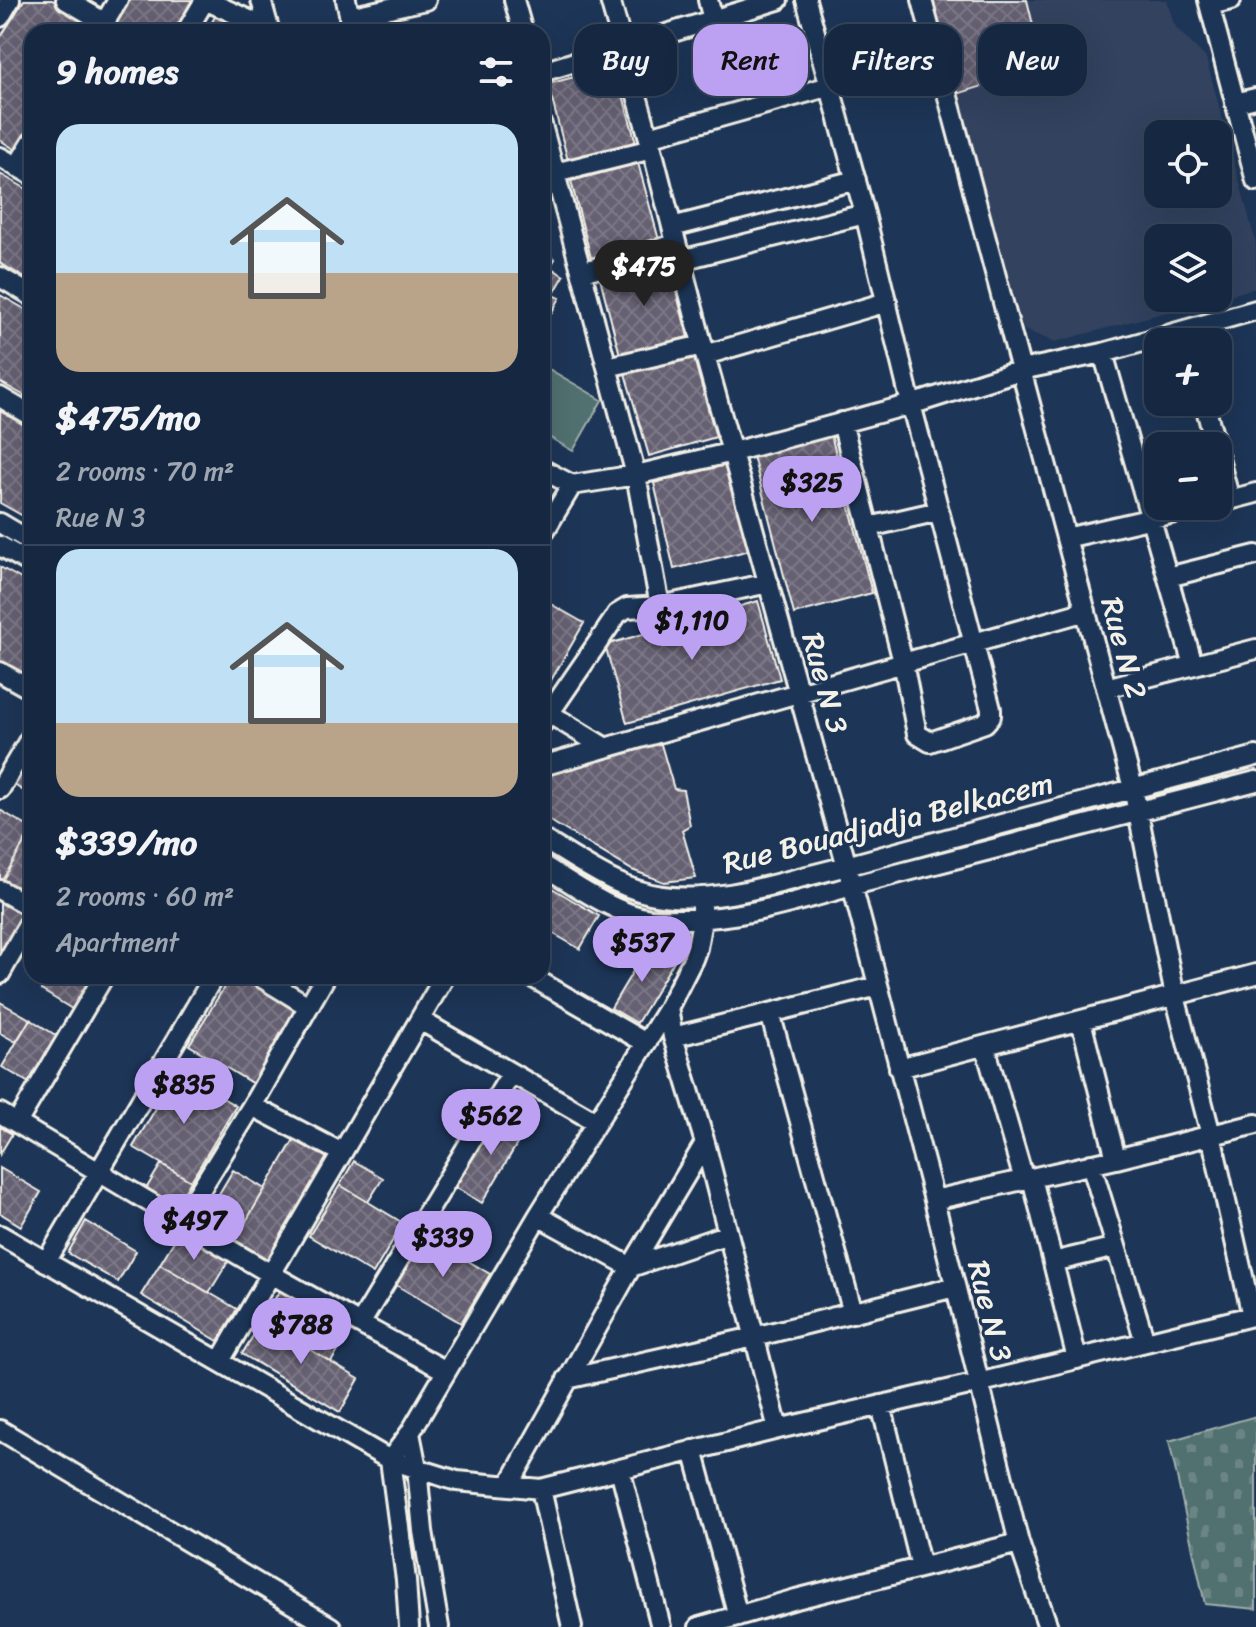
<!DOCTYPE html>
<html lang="en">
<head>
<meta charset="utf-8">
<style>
  body { margin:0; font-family:Sriracha,sans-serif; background:#23344c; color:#f1f3f6; height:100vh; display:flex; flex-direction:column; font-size:30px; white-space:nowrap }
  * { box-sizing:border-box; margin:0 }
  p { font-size:26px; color:#9ea6b1 }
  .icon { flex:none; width:44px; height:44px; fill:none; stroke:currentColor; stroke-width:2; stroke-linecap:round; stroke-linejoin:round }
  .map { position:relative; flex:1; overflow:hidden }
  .side { position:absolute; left:24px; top:24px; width:526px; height:960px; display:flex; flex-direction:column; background:#162841; border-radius:24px; box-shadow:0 8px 32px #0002,0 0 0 2px #35445a }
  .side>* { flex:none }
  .banner { position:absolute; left:574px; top:24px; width:562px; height:72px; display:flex; gap:16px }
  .fabs { position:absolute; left:1144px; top:120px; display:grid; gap:16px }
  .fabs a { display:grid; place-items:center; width:88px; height:88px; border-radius:16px; background:#162841; box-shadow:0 8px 32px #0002,0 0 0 2px #35445a; font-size:40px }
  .price { position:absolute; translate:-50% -68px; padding:0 18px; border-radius:28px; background:#bca0f2; color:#111; font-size:26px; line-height:52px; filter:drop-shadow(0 2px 4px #0008) }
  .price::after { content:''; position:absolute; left:50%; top:48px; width:24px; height:18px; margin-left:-12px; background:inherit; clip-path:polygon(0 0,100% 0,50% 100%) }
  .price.current { background:#222; color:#fff }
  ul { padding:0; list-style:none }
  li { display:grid; align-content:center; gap:16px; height:424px; padding:0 32px }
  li+li { border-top:2px solid #35445a }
  li span { display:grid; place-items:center; height:248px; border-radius:24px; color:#555 }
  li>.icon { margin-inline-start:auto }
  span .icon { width:144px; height:144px; fill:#fffc; stroke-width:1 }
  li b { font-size:34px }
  h2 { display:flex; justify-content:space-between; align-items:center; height:96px; padding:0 32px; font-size:34px }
  .chip { padding:0 28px; border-radius:24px; background:#162841; box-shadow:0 8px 32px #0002,0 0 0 2px #35445a; font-size:28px; line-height:72px }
  .chip.current { background:#bca0f2; color:#111 }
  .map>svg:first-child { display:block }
</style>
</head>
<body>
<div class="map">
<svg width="1256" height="1627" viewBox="0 0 1256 1627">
  <defs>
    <pattern id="cemetery-stones" width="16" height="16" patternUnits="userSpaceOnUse" patternTransform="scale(2)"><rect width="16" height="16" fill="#51706f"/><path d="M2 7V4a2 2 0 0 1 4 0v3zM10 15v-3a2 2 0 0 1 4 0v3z" fill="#6b8584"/></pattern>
    <pattern id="building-cross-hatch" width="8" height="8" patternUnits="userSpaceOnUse" patternTransform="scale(2)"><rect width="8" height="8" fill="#656172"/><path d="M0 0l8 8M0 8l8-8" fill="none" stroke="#7c7886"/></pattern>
  </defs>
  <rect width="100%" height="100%" fill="#1d3557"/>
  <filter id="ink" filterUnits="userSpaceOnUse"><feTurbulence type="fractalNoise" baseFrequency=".0125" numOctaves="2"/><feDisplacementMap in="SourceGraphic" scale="16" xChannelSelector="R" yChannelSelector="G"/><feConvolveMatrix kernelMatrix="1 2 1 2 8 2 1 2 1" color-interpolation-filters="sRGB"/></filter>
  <g filter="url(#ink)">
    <path fill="#33425f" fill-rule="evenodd" d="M1027,0h140l6,21 4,8 29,29 50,185v45l-201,54 -31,-12 -67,-236 92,-27h-6zM1158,134h60v60h-60zM1158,238h60v60h-60z"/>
    <path fill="#51706f" stroke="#a2b0ac" stroke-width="2" d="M542,365l60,35 -29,51 -31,-18z"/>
    <path fill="url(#cemetery-stones)" stroke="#a2b0ac" stroke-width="2" d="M1256,1416v193l-51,-5 -36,-163z"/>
    <path fill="url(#building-cross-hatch)" stroke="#f4f1e8" stroke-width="2" d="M24,0h28l40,24 -5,8h-55v97l-13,23 -19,-12v-102z
      M127,0h69l-19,32h-69z
      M931,0h96l16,67 -86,27z
      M216,15l30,17h-40z
      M615,66l21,77 -68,18 -20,-77z
      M638,163l21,77 -68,18 -20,-77z
      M0,174l32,18v90l-32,-19z
      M542,251l13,8 -5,8 14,9 -11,19 7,3 -18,31z
      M668,260l20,77 -68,18 -20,-77z
      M0,295l32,18v72l-7,11 -25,-14z
      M692,351l24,86 -67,19 -25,-86z
      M0,411l32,19v91l-32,-18z
      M831,435l41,158 -78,21 -41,-158z
      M729,464l21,86 -76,19 -20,-86z
      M0,567l32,18v102l-32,-19z
      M542,599l42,24 -42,73z
      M758,601l22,78 -153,44 -22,-78z
      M660,741l14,48 9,1 7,35 -8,5 14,48 -32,4 -32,-12 -90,-54v-42z
      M32,756v40l-18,-11z
      M0,810l32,19 -30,52 -2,-1z
      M32,830v70l-30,-19z
      M542,882l57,34 -19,33 -38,-22z
      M0,898l28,17 -28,48z
      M648,946l26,15 -37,62 -26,-15z
      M50,976h25l13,7 -16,26 -31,-19z
      M231,976h7l60,36 -43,73 -66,-40z
      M0,1002l30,17 -14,23 -16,-9z
      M30,1019l27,17 -28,47 -27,-16z
      M178,1071l58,35 -45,75 -58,-34z
      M501,1111l26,16 -45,76 -27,-16z
      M0,1127l12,7 -12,20z
      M295,1138l34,21 -60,101 -34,-20z
      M354,1161l29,17 -15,24 -28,-17z
      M161,1164l30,17 -16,26 -29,-18z
      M0,1168l41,24 -20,34 -21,-13z
      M233,1170l32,19 -30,51 -32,-19z
      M340,1185l63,38 -30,51 -64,-38z
      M86,1221l50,30 -18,31 -50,-29z
      M180,1231l49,29 -20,33 -49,-29z
      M425,1235l65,39 -29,49 -65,-38z
      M160,1264l77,45 -19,32 -77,-46z
      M280,1290l70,42 -19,30 -69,-41z
      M262,1321l97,58 -19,33 -98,-58z"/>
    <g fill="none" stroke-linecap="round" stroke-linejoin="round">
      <defs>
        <path id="minor" d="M66,0l38,22
          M205,0l64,29
          M261,0l9,32
          M346,0l7,32
          M514,0l9,32
          M610,0l42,149 53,206 146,526 83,319 85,343 29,84
          M708,0l5,20
          M806,0l59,214 46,190 80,305v7l-6,7 -55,19 -13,-8 -14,-72 -61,-240
          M922,0l211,788 42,208 36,139 41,181
          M1208,0l48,181
          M1210,5l21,-5
          M0,17l10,-17
          M349,17l77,-17
          M99,32l19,-32
          M186,32l19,-32
          M542,72l236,-72
          M1235,103l21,-5
          M542,125l94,350 24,131
          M649,137l181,-51
          M0,157l32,18
          M17,167l15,-25
          M555,173l97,-24
          M672,227l184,-47
          M681,260l184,-46
          M582,272l94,-28
          M0,277l32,19
          M1103,353l90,312
          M705,355l182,-53
          M607,367l96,-22
          M0,397l32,19
          M1204,402l12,44
          M1218,455l12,45
          M542,469l30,16 64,-10 97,-23 190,-51 98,-31 82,-17 153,-43
          M1218,503l38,-10
          M0,523l32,19
          M869,527l70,-16
          M542,535l30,-50
          M1066,538l139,-32
          M0,546l32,18
          M1168,577l88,-22
          M0,672l32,18
          M1106,688l150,-39
          M542,709l62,38
          M542,724l72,-105 3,-5 10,-6 33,-2 109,-23
          M542,766l544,-155
          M0,789l32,-54
          M542,839c37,21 77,52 120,57 46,6 92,-6 137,-18 29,-7 59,-15 88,-23 123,-33 246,-67 369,-99
          M542,865c33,20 69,47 108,54 10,1 20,0 30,0 69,1 135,-24 201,-41 125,-32 250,-64 375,-97
          M0,890l32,18
          M0,974l32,-56
          M259,976l49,30
          M326,976l-74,130 90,47 103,-177
          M530,976l116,67
          M420,1020l176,102
          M1081,1021l35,138
          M673,1037l97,-24
          M985,1046l39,134
          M899,1068l357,-94
          M252,1106l-71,115 90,53 71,-121
          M0,1113l181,108
          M17,1123l87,-147
          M705,1143l73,286
          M1091,1164l54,178
          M1032,1178l45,181
          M934,1200l182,-41 140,-35
          M538,1216l93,51 97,-33
          M0,1235l390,225 67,21 84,8 237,-60 200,-46 278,-68
          M46,1262l168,-286
          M1053,1262l63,-15
          M853,1313l-83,-300 108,-27
          M360,1324l86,47
          M220,1361l51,-87 89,50 151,-250
          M567,1379l187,-42 201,-50
          M881,1405l40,162
          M0,1430l331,197
          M410,1433l7,35 6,63 16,96
          M693,1450l45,166
          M620,1469l41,158
          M509,1485l122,-218 74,-124 -32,-106 -5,-29
          M541,1489l31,138
          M409,1627l-3,-47 -16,-120 20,-27 128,-217 130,-208 25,-49 4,-11 5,-28v-23
          M699,1627l97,-28 223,-56"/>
      </defs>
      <use href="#minor" stroke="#f4f1e8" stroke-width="24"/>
      <use href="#minor" stroke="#1d3557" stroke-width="18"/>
    </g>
  </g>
  <g text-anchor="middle" stroke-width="6" stroke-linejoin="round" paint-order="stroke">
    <g font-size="30" fill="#f4f1e8" stroke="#1d3557">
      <text transform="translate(1124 648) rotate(75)" y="10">Rue N 2</text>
      <text transform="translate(825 683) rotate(75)" y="10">Rue N 3</text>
      <text transform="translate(888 823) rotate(-14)" y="10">Rue Bouadjadja Belkacem</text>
      <text transform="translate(990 1311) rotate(76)" y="10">Rue N 3</text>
    </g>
  </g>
</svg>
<div class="fabs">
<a><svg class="icon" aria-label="locate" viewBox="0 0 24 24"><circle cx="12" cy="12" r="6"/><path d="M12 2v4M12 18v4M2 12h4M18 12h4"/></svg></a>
<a><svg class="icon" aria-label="layers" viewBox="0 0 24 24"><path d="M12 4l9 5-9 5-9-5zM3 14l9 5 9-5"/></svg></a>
<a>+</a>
<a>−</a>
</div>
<b class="price current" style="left:644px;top:308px">$475</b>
<b class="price" style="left:812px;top:524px">$325</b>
<b class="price" style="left:692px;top:662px">$1,110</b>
<b class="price" style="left:642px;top:984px">$537</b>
<b class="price" style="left:184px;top:1126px">$835</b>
<b class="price" style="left:491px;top:1157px">$562</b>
<b class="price" style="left:194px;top:1262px">$497</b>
<b class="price" style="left:443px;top:1279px">$339</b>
<b class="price" style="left:301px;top:1366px">$788</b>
<div class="banner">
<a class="chip">Buy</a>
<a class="chip current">Rent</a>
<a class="chip">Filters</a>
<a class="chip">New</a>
</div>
<section class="side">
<h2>9 homes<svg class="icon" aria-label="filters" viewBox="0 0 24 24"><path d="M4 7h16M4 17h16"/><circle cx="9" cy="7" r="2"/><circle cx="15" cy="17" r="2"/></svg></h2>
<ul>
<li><span style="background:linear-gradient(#bfe0f5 60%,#b9a48a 0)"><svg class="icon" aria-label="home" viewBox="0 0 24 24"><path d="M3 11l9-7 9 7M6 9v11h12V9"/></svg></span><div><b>$475/mo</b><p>2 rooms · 70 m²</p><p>Rue N 3</p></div></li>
<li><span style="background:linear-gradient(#bfe0f5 70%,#b9a48a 0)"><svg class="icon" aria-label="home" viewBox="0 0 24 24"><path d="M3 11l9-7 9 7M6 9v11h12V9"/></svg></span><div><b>$339/mo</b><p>2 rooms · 60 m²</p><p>Apartment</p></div></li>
</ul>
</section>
</div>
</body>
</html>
